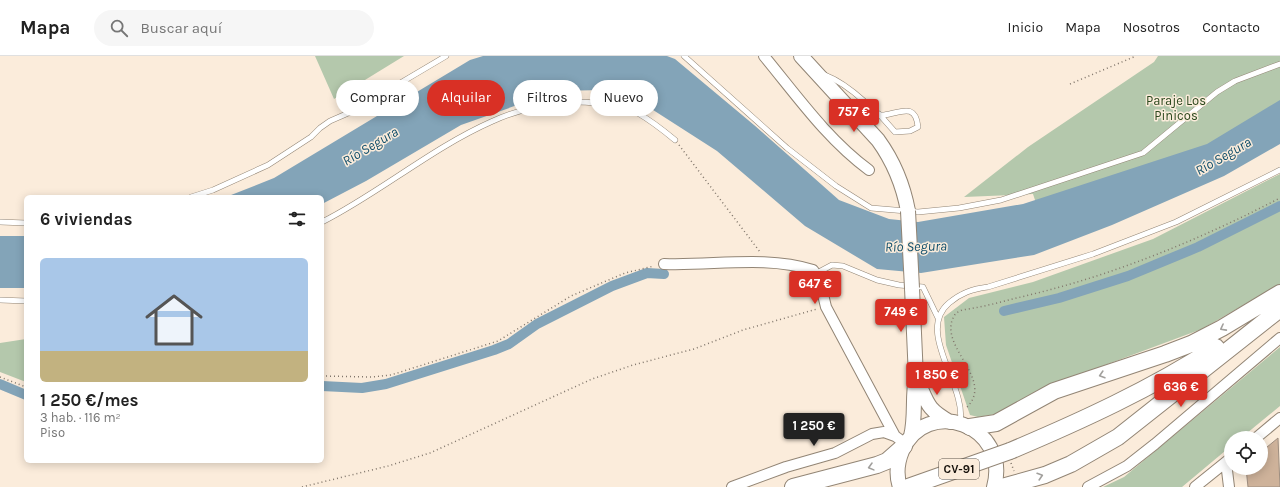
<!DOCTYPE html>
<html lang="es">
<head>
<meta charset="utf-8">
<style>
  body { margin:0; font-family:Karla,sans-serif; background:#f6f6f6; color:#222; height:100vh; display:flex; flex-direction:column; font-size:15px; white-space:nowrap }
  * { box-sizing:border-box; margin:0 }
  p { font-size:13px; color:#767676 }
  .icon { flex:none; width:22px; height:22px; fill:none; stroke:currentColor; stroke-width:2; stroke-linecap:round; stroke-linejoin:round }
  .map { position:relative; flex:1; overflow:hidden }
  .details { position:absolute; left:24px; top:139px; width:300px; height:268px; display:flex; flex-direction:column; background:#fff; border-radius:6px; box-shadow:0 2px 10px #0003 }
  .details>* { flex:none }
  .top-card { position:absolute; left:336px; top:24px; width:380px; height:36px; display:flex; gap:8px }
  .fabs { position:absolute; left:1224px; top:375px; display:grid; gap:8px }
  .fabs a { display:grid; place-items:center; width:44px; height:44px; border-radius:50%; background:#fff; box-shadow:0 2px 10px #0003; font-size:20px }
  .price { position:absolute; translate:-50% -34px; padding:0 9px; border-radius:4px; background:#d93025; color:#fff; font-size:13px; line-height:26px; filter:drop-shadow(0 1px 2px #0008) }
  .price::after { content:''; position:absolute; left:50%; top:24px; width:12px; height:9px; margin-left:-6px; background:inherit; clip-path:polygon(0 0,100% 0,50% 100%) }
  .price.active { background:#222; color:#fff }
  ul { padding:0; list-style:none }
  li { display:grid; align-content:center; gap:8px; height:212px; padding:0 16px }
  li span { display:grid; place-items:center; height:124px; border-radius:6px; color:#555 }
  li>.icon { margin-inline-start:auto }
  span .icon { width:72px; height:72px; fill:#fffc; stroke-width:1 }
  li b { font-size:17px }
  h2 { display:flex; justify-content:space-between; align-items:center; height:48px; padding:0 16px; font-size:17px }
  .chip { padding:0 14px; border-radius:18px; background:#fff; box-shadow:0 2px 10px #0003; font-size:14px; line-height:36px }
  .chip.active { background:#d93025; color:#fff }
  header { display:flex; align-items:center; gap:24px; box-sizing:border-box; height:56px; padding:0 20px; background:#fff; border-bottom:1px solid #e0e0e0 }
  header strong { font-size:19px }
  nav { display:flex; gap:22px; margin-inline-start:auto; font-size:14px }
  .search { width:280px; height:36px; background:#f6f6f6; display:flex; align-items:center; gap:10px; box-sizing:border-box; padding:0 14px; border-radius:22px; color:#767676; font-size:15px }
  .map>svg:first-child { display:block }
</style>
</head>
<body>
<header>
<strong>Mapa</strong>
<div class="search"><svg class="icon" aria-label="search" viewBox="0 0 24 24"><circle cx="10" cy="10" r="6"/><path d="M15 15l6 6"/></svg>Buscar aquí</div>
<nav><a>Inicio</a><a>Mapa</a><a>Nosotros</a><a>Contacto</a></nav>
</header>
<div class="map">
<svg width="1280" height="431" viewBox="0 0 1280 431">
  <rect width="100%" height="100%" fill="#fbecdb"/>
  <path fill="#b4c8ac" d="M315,0h89l-70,43z
    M1158,0h122v51l-64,38 -178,64 -5,-15 -69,3 64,-50 126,-85z
    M1280,118v110l-78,45 -164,61 -42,24 -18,3 -8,-2 -24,-70 -2,-28 25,-19 64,-16 120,-43z
    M26,283v43l-26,-10v-29z
    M1280,291v59l-39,32h-10v8l-49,41h-79l21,-10z"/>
  <path fill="#83a4b8" d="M483,0h184l8,3 79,66 85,75 50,19 29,3 105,-18 184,-60 73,-44v44l-56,32 -112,49 -78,30 -113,18 -44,-4 -72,-43 -88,-75 -67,-43 -48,-18 -45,1 -96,34 -95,56 -44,23v-7h-96l48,-19 196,-118z
    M0,180h26v52h-26z"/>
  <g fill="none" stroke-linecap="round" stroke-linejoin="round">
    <path stroke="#83a4b8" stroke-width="10" d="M1004,255l55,-13 69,-22 70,-29 82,-41
      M0,328l26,11
      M322,330l40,2 24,-4 108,-34 15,-6 28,-20 75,-38 35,-13 17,1"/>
  </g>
  <path fill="#ceb29a" stroke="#9e8e80" d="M1278,382l2,49h-32l-2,-19h15v-16z"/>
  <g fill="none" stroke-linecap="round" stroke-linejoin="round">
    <defs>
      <path id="service" d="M684,0l103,92 49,38 35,22 47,4 41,-4 42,-8 142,-47 74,-61 18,-11 45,-17
        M825,19c13,5 29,17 39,26 3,4 6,10 10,12 16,9 41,-18 44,14l-8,4 -15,1 -16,-18
        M191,141l22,-7 55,-25 43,-28 9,-9 10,-7 23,-10 93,-55
        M0,166l26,1
        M322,166c86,-43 170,-131 273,-119 12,1 29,3 41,9 14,8 27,18 39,28
        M817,217l15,-8 11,1 34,14 22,5 24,2 15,31
        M0,244l26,1
        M960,366c7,-36 -45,-90 -11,-119 12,-10 23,-14 39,-16l105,-33 83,-32 104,-52"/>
      <path id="minor" d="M764,0c33,40 63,83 105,114
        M664,208c49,2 101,-9 149,6l6,8 7,29 69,129 11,8
        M1256,382l24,-20
        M1226,406l3,25
        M732,431l54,-20 49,-14 37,-19 12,-2 11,4
        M1088,431l39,-21 28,-22 125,-106
        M1195,431l36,-29"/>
      <path id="secondary" d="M801,0l77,84c16,22 25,44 30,71
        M918,326c10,22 9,27 32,40
        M911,380c5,-19 1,-39 5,-58l-4,-90
        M900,431c-4,-12 -3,-24 2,-36 24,-56 109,-26 92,36"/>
      <path id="primary" d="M970,371l26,-4 58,-32 111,-37 26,-10 31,-16 58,-35
        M1010,395c71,-30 141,-62 206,-104
        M793,431l84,-22 10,-4 17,-15
        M1002,431l43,-12 26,-11 47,-27 162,-128"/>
    </defs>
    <use href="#service" stroke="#928575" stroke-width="6"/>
    <use href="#minor" stroke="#928575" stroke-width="12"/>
    <use href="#secondary" stroke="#928575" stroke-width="16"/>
    <use href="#primary" stroke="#928575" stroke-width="18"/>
    <path stroke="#80766b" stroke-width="1.5" stroke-dasharray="1 3" stroke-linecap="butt" d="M1070,28l66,-28
      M679,89l81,107
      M322,320l50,1 19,-2 107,-34 73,-45 54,-23 29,-7
      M0,321l26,10
      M967,351c29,-29 -34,-63 -11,-94l6,-3c22,-3 42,-9 63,-14 89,-21 174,-56 255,-98
      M1011,407l3,8
      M302,431l86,-21 42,-13 162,-74 41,-14 61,-16 49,-19 74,-21"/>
    <use href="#service" stroke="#fff" stroke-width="5"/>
    <use href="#minor" stroke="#fff" stroke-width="10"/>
    <use href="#secondary" stroke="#fff" stroke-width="14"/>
    <use href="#primary" stroke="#fff" stroke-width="16"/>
    <defs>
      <path id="secondary-bridge" d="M908,155l4,77"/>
      <path id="primary-bridge" d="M908,431l102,-36"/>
    </defs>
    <use href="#secondary-bridge" stroke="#928575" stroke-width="16" stroke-linecap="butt"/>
    <use href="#primary-bridge" stroke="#928575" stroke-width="18" stroke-linecap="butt"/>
    <use href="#secondary-bridge" stroke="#fff" stroke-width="14"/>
    <use href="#primary-bridge" stroke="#fff" stroke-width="16"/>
  </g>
  <defs><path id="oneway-chevron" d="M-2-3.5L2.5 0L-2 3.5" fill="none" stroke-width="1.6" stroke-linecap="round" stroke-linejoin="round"/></defs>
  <g stroke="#a2a09d">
    <use href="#oneway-chevron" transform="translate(1223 272) rotate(152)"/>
    <use href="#oneway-chevron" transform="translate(1102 319) rotate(163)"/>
    <use href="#oneway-chevron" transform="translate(871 411) rotate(165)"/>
    <use href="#oneway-chevron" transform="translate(1040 420) rotate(-17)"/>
  </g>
  <g text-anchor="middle" stroke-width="3" stroke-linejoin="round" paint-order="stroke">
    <rect fill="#fbecdb" stroke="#5b5349" stroke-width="1" x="939" y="403" width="40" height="20" rx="3"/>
    <g font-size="12" font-weight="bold" fill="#16110b">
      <text x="959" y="417">CV-91</text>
    </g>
    <g font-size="13" fill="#2b481d" stroke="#fbecdb">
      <text x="1176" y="49">Paraje Los<tspan x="1176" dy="15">Pinicos</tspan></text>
    </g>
    <g font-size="14" font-style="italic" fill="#104e6b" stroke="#fbecdb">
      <text transform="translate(370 90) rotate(-31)" y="5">Río Segura</text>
      <text transform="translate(1223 100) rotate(-30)" y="5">Río Segura</text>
      <text transform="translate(916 190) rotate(-1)" y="5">Río Segura</text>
    </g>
  </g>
</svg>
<div class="fabs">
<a><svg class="icon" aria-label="locate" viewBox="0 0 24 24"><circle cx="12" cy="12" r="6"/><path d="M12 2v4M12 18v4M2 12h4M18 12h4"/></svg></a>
</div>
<b class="price" style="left:854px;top:77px">757 €</b>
<b class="price" style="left:815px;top:249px">647 €</b>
<b class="price" style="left:901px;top:277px">749 €</b>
<b class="price" style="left:937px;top:340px">1 850 €</b>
<b class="price" style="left:1181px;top:352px">636 €</b>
<b class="price active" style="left:814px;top:391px">1 250 €</b>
<div class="top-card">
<a class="chip">Comprar</a>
<a class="chip active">Alquilar</a>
<a class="chip">Filtros</a>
<a class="chip">Nuevo</a>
</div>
<section class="details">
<h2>6 viviendas<svg class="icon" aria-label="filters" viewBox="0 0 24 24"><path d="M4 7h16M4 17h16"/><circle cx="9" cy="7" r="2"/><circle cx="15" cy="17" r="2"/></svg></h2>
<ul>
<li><span style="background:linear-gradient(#a9c7e8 75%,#c2b280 0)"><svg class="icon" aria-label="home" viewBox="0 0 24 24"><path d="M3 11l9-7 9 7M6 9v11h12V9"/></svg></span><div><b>1 250 €/mes</b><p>3 hab. · 116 m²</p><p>Piso</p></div></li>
</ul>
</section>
</div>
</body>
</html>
